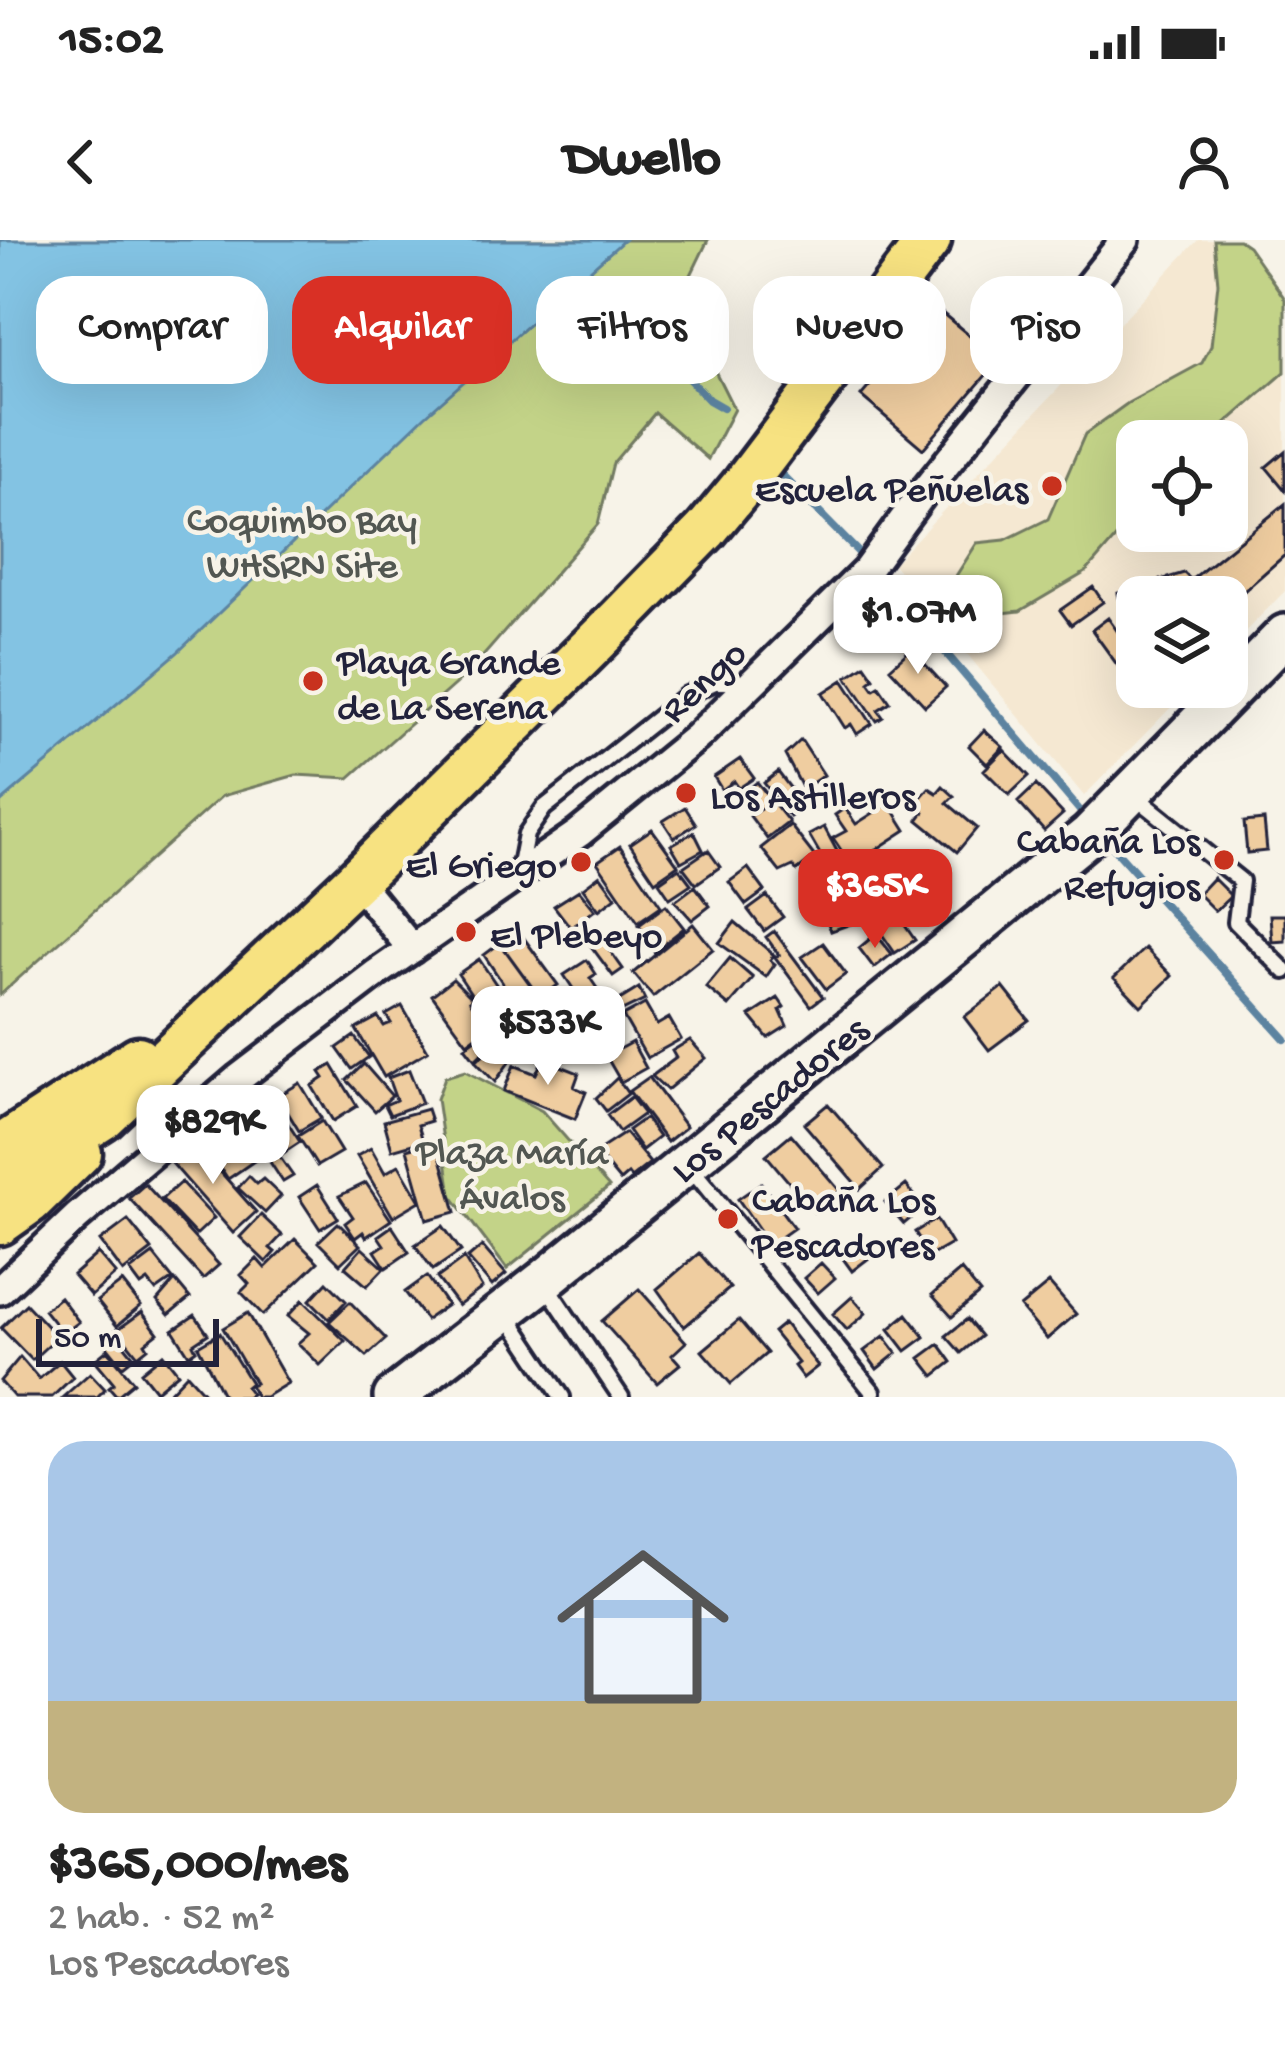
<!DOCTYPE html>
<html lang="es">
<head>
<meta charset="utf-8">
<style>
  body { margin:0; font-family:"Gochi Hand",sans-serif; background:#f2f2f2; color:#222; height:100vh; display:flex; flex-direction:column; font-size:45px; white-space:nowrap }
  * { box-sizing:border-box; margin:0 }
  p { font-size:39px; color:#767676 }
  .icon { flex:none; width:66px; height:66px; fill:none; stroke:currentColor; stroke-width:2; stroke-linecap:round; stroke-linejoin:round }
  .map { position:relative; height:1157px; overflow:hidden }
  .side { display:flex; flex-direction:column; background:#fff; flex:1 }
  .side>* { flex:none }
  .hud { position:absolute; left:36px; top:36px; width:1215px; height:108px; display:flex; gap:24px }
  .buttons { position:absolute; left:1116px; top:180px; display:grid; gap:24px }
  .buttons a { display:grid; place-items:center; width:132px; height:132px; border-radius:24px; background:#fff; box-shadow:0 12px 48px #0002; font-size:60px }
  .scale { position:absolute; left:36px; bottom:30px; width:183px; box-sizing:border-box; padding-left:12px; border:6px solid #22223b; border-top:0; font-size:33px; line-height:42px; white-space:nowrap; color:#22223b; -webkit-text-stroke:9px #f7f3e8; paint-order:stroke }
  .price { position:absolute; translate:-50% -102px; padding:0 27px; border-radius:24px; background:#fff; color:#222; font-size:39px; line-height:78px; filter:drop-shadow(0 3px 6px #0008) }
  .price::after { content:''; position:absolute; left:50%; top:72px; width:36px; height:27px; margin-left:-18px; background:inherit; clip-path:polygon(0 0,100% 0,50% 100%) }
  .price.selected { background:#d93025; color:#fff }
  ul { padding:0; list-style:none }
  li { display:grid; align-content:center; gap:24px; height:636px; padding:0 48px }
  li span { display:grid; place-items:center; height:372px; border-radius:36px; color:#555 }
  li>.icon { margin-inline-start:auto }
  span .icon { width:216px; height:216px; fill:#fffc; stroke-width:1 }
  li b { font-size:51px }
  .pill { padding:0 42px; border-radius:36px; background:#fff; box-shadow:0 12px 48px #0002; font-size:42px; line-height:108px }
  .pill.selected { background:#d93025; color:#fff }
  .status { display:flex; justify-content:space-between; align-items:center; height:84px; padding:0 60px; background:#fff; direction:ltr }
  .status svg { height:33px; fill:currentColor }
  header { display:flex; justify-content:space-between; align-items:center; height:156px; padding:0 48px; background:#fff; font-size:54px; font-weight:800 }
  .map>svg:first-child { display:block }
</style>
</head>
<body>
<div class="status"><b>15:02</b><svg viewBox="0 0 49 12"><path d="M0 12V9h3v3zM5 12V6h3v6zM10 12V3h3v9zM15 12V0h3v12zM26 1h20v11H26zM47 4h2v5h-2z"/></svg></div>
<header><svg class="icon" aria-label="back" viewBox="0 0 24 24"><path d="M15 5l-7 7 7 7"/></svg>Dwello<svg class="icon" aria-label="person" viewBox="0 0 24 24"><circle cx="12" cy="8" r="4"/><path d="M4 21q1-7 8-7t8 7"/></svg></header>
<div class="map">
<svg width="1285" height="1157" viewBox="0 0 1285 1157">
  <rect width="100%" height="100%" fill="#f7f3e8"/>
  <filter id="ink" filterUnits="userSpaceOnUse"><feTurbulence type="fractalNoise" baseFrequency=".00833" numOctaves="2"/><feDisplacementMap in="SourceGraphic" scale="24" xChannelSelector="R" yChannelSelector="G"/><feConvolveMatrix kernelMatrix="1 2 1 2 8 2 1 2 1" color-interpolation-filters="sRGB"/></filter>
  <g filter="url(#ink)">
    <path fill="#f5e8d2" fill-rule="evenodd" d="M1198,0h42l45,75v276l-58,59v-53h-90v90h54l-107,109 -191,-232zM1137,201h90v90h-90z"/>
    <path fill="#c3d388" stroke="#727a62" stroke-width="3" d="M319,0h389l-35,72 3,15 35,36 23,46 -26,50 -53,-46 -42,50 -15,61 -127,146 -122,108 -53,-3 -74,21 -222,199v-466z
      M1214,0h25l9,6 37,53v73l-79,69h-69v72l-51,59 -66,39 -45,5 -21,-37 23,-36 28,-3 43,-21 37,-85 43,-31 74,-40 9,-17 7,-63z
      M465,831l77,40 67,76 -102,82 -56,-74 -14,-96 8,-22z"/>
    <path fill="#83c3e3" stroke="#5c83a0" stroke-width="3" d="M0,0h624l-199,176 -248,237 -177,150z"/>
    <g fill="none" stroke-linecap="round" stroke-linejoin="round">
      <path stroke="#5c83a0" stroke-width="8" d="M558,44l35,43 17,7 42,6 57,60 14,8
        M780,233l83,84
        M883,339l198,233
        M1111,605l174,194"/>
    </g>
    <path fill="#efcda0" stroke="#22223b" stroke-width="3" d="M936,68l63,52 -76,89 -62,-53z
      M1285,211v39l-19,-23z
      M1285,264v51l-58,51v-9h-90v34l-16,-23 -3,-15 66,-20 7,7z
      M1093,347l10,15 -32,23 -11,-15z
      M1108,378l29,41v28h19l-15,11 -49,-68z
      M911,409l35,38 -21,19 -35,-38z
      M865,425l9,13 -5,4 5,7 5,-3 11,16 -12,8 5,7 -6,4 -30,-44z
      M843,440l29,44 -15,10 -6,-10 -6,4 -22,-35z
      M984,490l19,17 -16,17 -18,-18z
      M801,500l23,35 -21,14 -18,-34z
      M1004,510l25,26 -20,19 -25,-25z
      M740,519l14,19 -15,10 -5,-7 -12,9 -8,-13z
      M778,532l26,34 -14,11 -26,-34z
      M757,542l32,40 -22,17 -17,-23 10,-7 -14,-18z
      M1036,545l27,29 -19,17 -26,-29z
      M943,546l11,10 -7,7 30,25 -20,24 -39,-32 6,-8 -9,-8 14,-16 8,5z
      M889,563l17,27 -64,42 -6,-10 9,-6 -12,-18 13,-7 -11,-16 10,-7 11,16z
      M685,567l11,17 -22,14 -11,-17z
      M1264,580l3,31 -20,2 -3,-31z
      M790,585l25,32 -18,14 -4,-5 -13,6 -19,-24z
      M824,587l14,26 -14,8 -15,-26z
      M652,589l26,36 -23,16 -25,-37z
      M694,592l9,18 -22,12 -10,-17z
      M620,606l41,60 -23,16 -41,-60z
      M708,610l12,17 -24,17 -13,-17z
      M679,628l12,16 -21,14 -11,-16z
      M748,628l17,23 -19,14 -17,-23z
      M838,634l18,48 -25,9 -19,-48z
      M600,635l16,22 -17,13 -16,-22z
      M1213,638l18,18 -16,15 -17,-17z
      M695,646l15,20 -18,14 -17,-19z
      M579,650l16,20 -24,18 -17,-22z
      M767,656l16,21 -19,14 -16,-21z
      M890,664l25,36 -20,13 -25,-36z
      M666,665l18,23 -30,24 -15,-27z
      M1270,675h15v26l-13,1z
      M735,682l39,33 -4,5 5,4 -9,13 -47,-34z
      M693,684l20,25 -60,48 -20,-24z
      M518,690l40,55 -18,13 -40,-55z
      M596,691l27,38 -10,7 -28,-38z
      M774,691l49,66 -12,9 -36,-49 4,-2 -13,-18z
      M876,694l16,20 -18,14 -15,-20z
      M500,703l40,55 -18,14 -38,-57z
      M823,703l23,31 -20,15 -24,-32z
      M1145,708l27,28 -31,30 -27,-28z
      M730,718l23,20 -24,28 -23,-19z
      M479,719l35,52 -22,14 -34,-51z
      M587,720l9,14 -6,4 13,19 -17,11 -22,-33z
      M453,739l20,20 -3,2 19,26 -22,16 -35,-48z
      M1003,747l26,33 -40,30 -25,-33z
      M639,748l6,12 -27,13 -5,-9z
      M778,758l6,9 -4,3 7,16 -19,12 -18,-22z
      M645,764l12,21 12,-7 12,21 -34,19 -24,-42z
      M402,766l26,45 -44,26 -28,-48 22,-12 6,9 7,-3 -5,-8z
      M491,788l8,9 -24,23 -10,-13z
      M505,792l14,16 -24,34 -19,-20z
      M354,796l15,21 -17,12 -15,-21z
      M690,800l16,18 -39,32 -15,-14 24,-18 -4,-7z
      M632,802l14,26 -25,14 -15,-26z
      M543,819l36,14 -5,14 12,5 -11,27 -71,-28 10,-26 22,9z
      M364,824l28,32 -17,15 -28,-31z
      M332,825l25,41 -24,15 -21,-35 12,-8 -4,-6z
      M409,830l13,33 -32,12 -5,-10 11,-5 -8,-22z
      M649,837l37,50 -19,15 -38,-51z
      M617,838l11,16 -22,17 -10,-13z
      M300,843l21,35 -22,13 -21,-35z
      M631,857l13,17 -25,18 -12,-17z
      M272,859l28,43 -21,14 14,20 -10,6 -41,-63z
      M828,864l55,64 -23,21 -56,-65z
      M427,869l4,12 -13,4 5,16 -31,9 -8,-29z
      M645,878l14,19 -17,13 -14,-20z
      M322,881l19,31 -24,14 -19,-30z
      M233,883l24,36 -29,20 -24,-36z
      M625,893l25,30 -19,15 -3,-4 -8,7 -24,-29z
      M791,894l49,57 -26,21 -48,-57z
      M193,901l63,71 -23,21 -63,-72z
      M436,901l20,71 -29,8 -20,-71z
      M371,908l14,25 14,-8 21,36 -27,16 -36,-61z
      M249,936l8,8 6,-5 18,17 -16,17 -27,-25z
      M181,942l33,36 -18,17 -34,-36z
      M366,943l25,37 -25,17 -3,-5 -8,6 -10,-15 8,-6 -14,-21z
      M761,943l33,45 -24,17 -32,-46z
      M145,944l74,81 -16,14 -74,-81z
      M317,945l21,33 -18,11 -21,-32z
      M906,945l18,22 -20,17 -19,-22z
      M261,975l21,20 -12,13 5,4 -9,10 -26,-25z
      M936,979l15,25 -21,12 -15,-24z
      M128,980l24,30 -29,22 -23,-31z
      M338,983l22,22 -20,19 -22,-22z
      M392,986l17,26 -23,16 -11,-17 9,-6 -6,-9z
      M443,986l18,25 -28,19 -18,-25z
      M860,998l13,17 -21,16 -13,-18z
      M295,999l23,23 -55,53 -22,-23 8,-8 -8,-9 16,-16 8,9z
      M482,1006l24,28 -14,12 -24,-28z
      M362,1008l22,20 -17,18 -22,-19z
      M98,1013l18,21 -25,22 -18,-21z
      M699,1013l31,35 -46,39 -27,-38z
      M153,1014l20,25 -17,12 -8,-10 -7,5 -11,-15z
      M464,1018l18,30 -24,18 -21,-28z
      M821,1023l14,15 -17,15 -14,-15z
      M961,1030l19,23 -28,24 -20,-22z
      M427,1036l20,29 -21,15 -21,-28z
      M175,1040l15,18 -21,17 -12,-14z
      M122,1042l19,24 -24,20 -20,-25z
      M327,1042l19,19 -17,18 -19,-19z
      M1049,1043l27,31 -29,25 -27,-32z
      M639,1049l47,53 -14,13 8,9 -23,19 -55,-62z
      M60,1057l19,25 -16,12 -19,-24z
      M852,1057l14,16 -19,17 -14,-16z
      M303,1060l42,41 -25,24 -22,-22 11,-10 -21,-17z
      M350,1062l36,37 -19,17 -38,-34z
      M26,1064l31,33 -25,23 -31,-32z
      M142,1072l16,21 -13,10 3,5 -10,8 -21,-26z
      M248,1073l40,70 -23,14h-9l-6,-12 5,-2 -32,-55z
      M907,1074l18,23 -19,14 -17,-22z
      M195,1075l13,19 -15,10 3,6 -7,5 -16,-25z
      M967,1079l14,17 -20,17 -15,-17z
      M739,1080l28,33 -36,31 -29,-33z
      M784,1083l34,43 -15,12 -9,-12 4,-3 -25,-31z
      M113,1091l21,26 -11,9 -21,-26z
      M220,1093l31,50 -5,4 5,7 -5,3h-22l-26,-51z
      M884,1096l13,17 -20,16 -13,-18z
      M939,1104l13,18 -18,14 -14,-18z
      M107,1110l27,32 -17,14 -8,-9 5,-4 -19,-23z
      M163,1114l15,19 -22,18 -15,-19z
      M20,1117l19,22 21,-18 13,16 -21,20h-38l-14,-16z
      M90,1133l15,16 -8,8h-34z
      M187,1134l21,23h-43z"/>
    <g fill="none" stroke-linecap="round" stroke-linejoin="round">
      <defs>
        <path id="lane" d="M1135,556l106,85 -5,41 49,49
          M519,630l7,-36 18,-26 143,-113 28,-13h37
          M691,928l182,224
          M546,1045l75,112
          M508,1076l54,81"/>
        <path id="street" d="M356,640l56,69
          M0,1050l77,-73 162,-139 138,-105 202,-140 118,-96 169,-166 57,-78 202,-253"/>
        <path id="secondary" d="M394,1157l149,-116 547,-447 195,-199"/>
        <path id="primary" d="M0,907l138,-89
          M0,943l103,-65 253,-238 264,-262 86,-88 39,-47 184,-243
          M0,983l31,-22 49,-48"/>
      </defs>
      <use href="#lane" stroke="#22223b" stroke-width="22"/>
      <use href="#street" stroke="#22223b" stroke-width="36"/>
      <use href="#secondary" stroke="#22223b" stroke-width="48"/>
      <use href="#primary" stroke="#22223b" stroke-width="51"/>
      <use href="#lane" stroke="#f7f3e8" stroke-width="14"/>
      <use href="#street" stroke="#f7f3e8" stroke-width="27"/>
      <use href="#secondary" stroke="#f7f3e8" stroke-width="39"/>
      <use href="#primary" stroke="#f7e281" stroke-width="42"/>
    </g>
  </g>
  <g fill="#c8321e" stroke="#f7f3e8" stroke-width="4.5">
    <circle cx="1052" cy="246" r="12"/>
    <circle cx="313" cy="441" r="12"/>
    <circle cx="686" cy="553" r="12"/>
    <circle cx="1224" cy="620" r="12"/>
    <circle cx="581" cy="622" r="12"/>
    <circle cx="466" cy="692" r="12"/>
    <circle cx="728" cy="979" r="12"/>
  </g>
  <g text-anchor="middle" stroke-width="9" stroke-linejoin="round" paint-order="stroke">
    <g font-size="39" fill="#22223b" stroke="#f7f3e8" text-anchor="start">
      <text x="1028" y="260" text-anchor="end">Escuela Peñuelas</text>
      <text x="337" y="433">Playa Grande<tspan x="337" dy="45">de La Serena</tspan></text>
      <text x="710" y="567">Los Astilleros</text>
      <text x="1200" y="612" text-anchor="end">Cabaña Los<tspan x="1200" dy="45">Refugios</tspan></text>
      <text x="557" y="636" text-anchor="end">El Griego</text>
      <text x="490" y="706">El Plebeyo</text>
      <text x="752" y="971">Cabaña Los<tspan x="752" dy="45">Pescadores</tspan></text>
    </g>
    <g font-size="39" fill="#525752" stroke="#f7f3e8">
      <text x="302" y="291">Coquimbo Bay<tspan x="302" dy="45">WHSRN Site</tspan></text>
      <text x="512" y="923">Plaza María<tspan x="512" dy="45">Ávalos</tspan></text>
    </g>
    <g font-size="39" fill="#22223b" stroke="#f7f3e8">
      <text transform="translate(701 439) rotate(-43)" y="14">Rengo</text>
      <text transform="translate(767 857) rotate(-39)" y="14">Los Pescadores</text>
    </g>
  </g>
</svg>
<div class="buttons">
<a><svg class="icon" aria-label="locate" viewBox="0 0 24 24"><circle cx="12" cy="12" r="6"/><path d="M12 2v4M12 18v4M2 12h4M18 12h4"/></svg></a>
<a><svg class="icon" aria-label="layers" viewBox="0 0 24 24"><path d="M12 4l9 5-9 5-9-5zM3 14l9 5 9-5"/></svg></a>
</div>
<div class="scale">50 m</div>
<b class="price" style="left:918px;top:437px">$1.07M</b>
<b class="price selected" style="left:875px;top:711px">$365K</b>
<b class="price" style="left:548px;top:848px">$533K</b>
<b class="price" style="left:213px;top:947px">$829K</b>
<div class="hud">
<a class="pill">Comprar</a>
<a class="pill selected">Alquilar</a>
<a class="pill">Filtros</a>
<a class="pill">Nuevo</a>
<a class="pill">Piso</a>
</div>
</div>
<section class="side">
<ul>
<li><span style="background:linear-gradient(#a9c7e8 70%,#c2b280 0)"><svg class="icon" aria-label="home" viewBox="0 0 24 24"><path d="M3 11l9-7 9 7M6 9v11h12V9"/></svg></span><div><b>$365,000/mes</b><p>2 hab. · 52 m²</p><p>Los Pescadores</p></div></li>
</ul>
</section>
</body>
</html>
